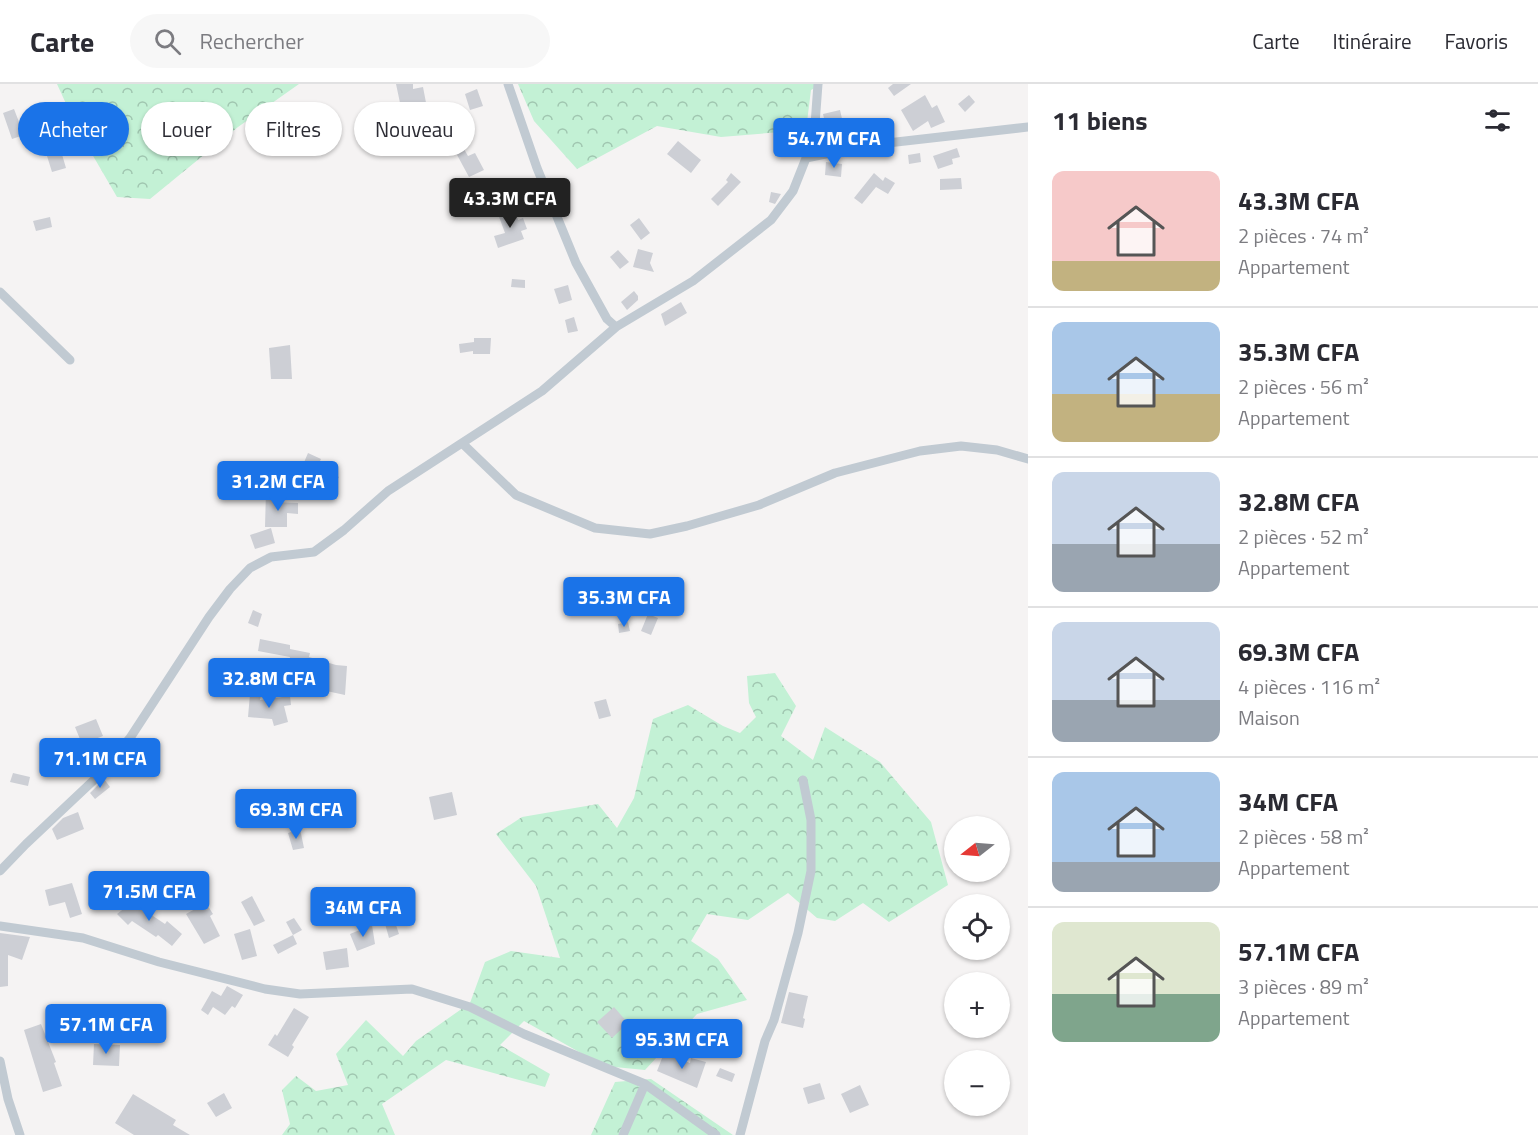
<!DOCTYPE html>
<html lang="fr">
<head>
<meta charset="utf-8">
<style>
  body { margin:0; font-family:"Titillium Web",sans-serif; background:#f7f7f7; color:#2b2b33; height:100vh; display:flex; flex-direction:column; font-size:22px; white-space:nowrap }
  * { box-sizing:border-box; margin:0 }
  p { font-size:20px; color:#7c7c81 }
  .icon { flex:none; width:33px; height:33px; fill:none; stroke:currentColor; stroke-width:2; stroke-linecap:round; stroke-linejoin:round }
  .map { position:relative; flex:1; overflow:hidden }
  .sheet { display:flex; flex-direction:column; background:#fff; width:510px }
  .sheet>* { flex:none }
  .hud { position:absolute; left:18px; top:18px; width:570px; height:54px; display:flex; gap:12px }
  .needle { width:39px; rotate:253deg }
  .controls { position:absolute; left:944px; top:732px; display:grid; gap:12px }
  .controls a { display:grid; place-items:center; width:66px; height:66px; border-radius:50%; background:#fff; box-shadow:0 2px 4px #0004; font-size:30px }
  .price { position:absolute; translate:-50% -51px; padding:0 14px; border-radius:6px; background:#1a73e8; color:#fff; font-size:20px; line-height:39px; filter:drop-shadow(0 2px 3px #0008) }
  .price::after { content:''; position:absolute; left:50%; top:36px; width:18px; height:14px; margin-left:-9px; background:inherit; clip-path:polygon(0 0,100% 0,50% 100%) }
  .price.current { background:#222; color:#fff }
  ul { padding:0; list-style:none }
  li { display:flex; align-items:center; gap:18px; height:150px; padding:0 24px }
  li+li { border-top:2px solid #e1e1e2 }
  li span { display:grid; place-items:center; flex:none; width:168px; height:120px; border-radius:12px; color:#555 }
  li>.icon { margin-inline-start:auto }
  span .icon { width:72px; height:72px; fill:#fffc; stroke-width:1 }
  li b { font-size:26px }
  h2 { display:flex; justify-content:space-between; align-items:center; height:72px; padding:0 24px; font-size:26px }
  .chip { padding:0 21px; border-radius:27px; background:#fff; box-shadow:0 2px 4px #0004; font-size:21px; line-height:54px }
  .chip.current { background:#1a73e8; color:#fff }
  header { display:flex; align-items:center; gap:36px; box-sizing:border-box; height:84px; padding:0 30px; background:#fff; border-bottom:2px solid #e1e1e2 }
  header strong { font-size:28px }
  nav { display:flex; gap:33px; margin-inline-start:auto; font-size:21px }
  .search { width:420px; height:54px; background:#f7f7f7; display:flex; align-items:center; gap:15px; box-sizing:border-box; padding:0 21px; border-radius:33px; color:#7c7c81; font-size:22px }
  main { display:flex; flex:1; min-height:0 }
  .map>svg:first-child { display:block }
</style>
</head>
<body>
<header>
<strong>Carte</strong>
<div class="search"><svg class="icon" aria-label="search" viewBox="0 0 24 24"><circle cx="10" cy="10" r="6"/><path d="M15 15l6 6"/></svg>Rechercher</div>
<nav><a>Carte</a><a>Itinéraire</a><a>Favoris</a></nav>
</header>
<main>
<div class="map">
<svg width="1028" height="1051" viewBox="0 0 1028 1051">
  <defs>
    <pattern id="forest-crowns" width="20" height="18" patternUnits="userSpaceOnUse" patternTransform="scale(1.5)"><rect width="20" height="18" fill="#c3f1d5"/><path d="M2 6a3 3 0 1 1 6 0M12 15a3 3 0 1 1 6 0" fill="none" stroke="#a0c6b0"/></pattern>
  </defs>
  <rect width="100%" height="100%" fill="#f5f3f3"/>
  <path fill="url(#forest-crowns)" d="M57,0h242l-61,43 -88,72 -33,-2 -39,-67z
    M518,0h305l-12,6 -5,40 -85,7 -64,-11 -80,43 -43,-48z
    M775,589l21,33 -15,30 32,24 12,-33 55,35 51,60 17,63 -59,37 -26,-19 -28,18 -18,-3 -29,-25 -40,27 -41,-6 -16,27 27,18 29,41 -50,14 -52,56 -41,-4 -80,-45 -24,24 50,29 -5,13 -99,-27 -64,44 13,31h-113l8,-11 -8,-34 14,-14 20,15 32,-6 -12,-31 30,-34 37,36 13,-15 54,-38 15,-41 26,-11 49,7 -24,-72 -40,-52 26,-17 76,-13 19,24 17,-30 19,-79 35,-14 35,21 17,7 16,-16 -7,-14 -2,-27z
    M651,995l82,56h-142l24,-53z"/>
  <path fill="#cdcfd5" d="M396,0h17v5l10,-2 5,26 -25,4z
    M893,0h18l-17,12 -6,-8z
    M477,5l6,17 -13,4 -5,-16z
    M925,11l7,13 5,-3 8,17 -14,6 -3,-7 -15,10 -12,-21z
    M969,11l6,7 -10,10 -7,-8z
    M14,25l10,26 -12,4 -9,-26z
    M840,26l3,13 -17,4 -3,-13z
    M446,53l4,15 -12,4 -5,-15z
    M678,57l23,19 -10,13 -24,-19z
    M957,64l3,9 -8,2 1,5 -15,5 -5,-13z
    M464,65l4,7 7,-3 9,17 -15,7 -13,-24z
    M61,67l5,17 -14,4 -5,-16z
    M920,69l1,9 -12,2 -1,-9z
    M826,78l16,2 -1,13 -16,-2z
    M731,89l10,9 -23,24 -7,-7 17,-17 -2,-2z
    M874,89l9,8 2,-4 10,6 -7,11 -12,-7 -14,17 -8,-6z
    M961,94l1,11 -22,1v-11z
    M771,108l10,2 -6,10 -6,-2z
    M514,124l4,12 5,-2 4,11 -6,2 3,8 -26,9 -4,-12 11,-3 -7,-19z
    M50,133l2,10 -16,4 -3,-10z
    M639,134l11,15 -9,7 -11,-15z
    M638,165l15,4 -3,10 4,9 -21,-5z
    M618,166l11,12 -9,7 -10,-12z
    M512,195l13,1v8l-14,-1z
    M568,201l4,15 -13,4 -5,-15z
    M634,207l4,5v4l-11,10 -6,-8z
    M681,218l6,11 -22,13 -4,-12z
    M574,233l4,14 -10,2 -3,-13z
    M474,254h17l-1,16h-17v-3l-13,2 -1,-9 15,-2z
    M290,261l2,34h-21l-2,-31z
    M308,369l13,6 -3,6 21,12 -3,5 -10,-4 -6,12 -9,-5 6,-11 -15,-7z
    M266,407h8l-1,11 25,1v11l-11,-1v14h-22z
    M271,444l4,15 -20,6 -5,-14z
    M253,526l9,4 -4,13 -10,-4z
    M648,530l10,4 -7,17 -10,-4z
    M628,538l2,9 -11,2 -1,-9z
    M260,555l30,6v4l20,4 -1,4 27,8 11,1 -2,29 -60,-13 5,-25 -32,-6z
    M246,592l2,10 -15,3 -2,-10z
    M250,610l11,1 -1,5 30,-4 1,9 -7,1 4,16 -14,4 -2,-7 -24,-2z
    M606,615l5,17 -12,3 -5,-17z
    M96,635l7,17 -21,8 -7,-17z
    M13,689l17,4 -2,9 -18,-4z
    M104,695l6,8 -15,12 -5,-6z
    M452,708l5,23 -23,5 -5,-23z
    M78,728l6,17 -27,11 -5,-11 11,-11z
    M300,745l4,19 -11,2 -5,-17z
    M185,788l4,12 -26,9 -5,-12z
    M72,799l10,31 -12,4 -5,-16 -16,4 -4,-16z
    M252,812l13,25 -11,5 -13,-24z
    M139,813l11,17 15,10 2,-3 15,13 -10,12 -14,-11 -2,2 -24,-16 -4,4 -11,-11z
    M206,819l7,11 -3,2 10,20 -16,8 -18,-30z
    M391,826l8,24 -10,4 -7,-25z
    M294,834l8,12 -9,5 -7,-13z
    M372,841l3,19 -18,7 -7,-17z
    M250,845l7,27 -15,4 -8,-26z
    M0,849l30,4 -8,23 -14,-5v31l-8,1z
    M293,851l4,9 -19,10 -5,-9z
    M347,864l2,19 -23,3 -3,-18z
    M227,902l16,9 -8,13 -3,-2 -7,9 -12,-8 -5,8 -7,-5 11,-19 9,5z
    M789,908l19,4 -5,22 2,1 -2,9 -22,-5z
    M614,923l14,16 -16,15 -15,-16z
    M294,924l15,9 -17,28 2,2 -6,10 -20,-12 7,-11 2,2z
    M41,940l15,38 -2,1 8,23 -19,6 -19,-62z
    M94,960l26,1 -1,21 -26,-1z
    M664,969l26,10 1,-5 15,4 -9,26 -40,-17z
    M720,984l15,6 -3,8 -16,-6z
    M820,999l5,16 -17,5 -5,-16z
    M860,1001l9,20 -19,8 -9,-19z
    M224,1009l8,15 -16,9 -9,-14z
    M133,1010l43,26 -3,5 17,10h-56l-19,-12z"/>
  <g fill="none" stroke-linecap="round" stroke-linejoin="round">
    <path stroke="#c1cad2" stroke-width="9" d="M508,0l29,84 39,95 31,56 9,8
      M806,74l64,-13 158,-18
      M0,208l70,68
      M463,360l53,51 79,33 55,6 37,-8 72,-21 76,-32 85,-22 41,-5 36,4 31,9
      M0,787l26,-27 69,-65 35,-41 79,-121 21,-28 20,-21 21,-11 43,-5 30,-22 44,-39 154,-100 74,-64 77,-46 78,-61 22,-29 21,-53 4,-54
      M0,842l83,12 76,24 106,27 35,5 112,-5 58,18 54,27 121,50 71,51
      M0,977l8,38 12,36
      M623,1051l22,-51
      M740,1051l25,-94 9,-21 24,-87 13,-62v-51l-8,-40"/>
  </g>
</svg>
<div class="controls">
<a><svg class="needle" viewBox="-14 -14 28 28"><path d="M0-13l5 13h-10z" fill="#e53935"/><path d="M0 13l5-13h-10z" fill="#7c7c81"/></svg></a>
<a><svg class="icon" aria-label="locate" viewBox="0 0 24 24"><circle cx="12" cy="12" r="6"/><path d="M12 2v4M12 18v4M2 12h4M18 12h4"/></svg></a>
<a>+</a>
<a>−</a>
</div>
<b class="price" style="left:834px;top:85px">54.7M CFA</b>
<b class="price current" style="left:510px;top:145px">43.3M CFA</b>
<b class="price" style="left:278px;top:428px">31.2M CFA</b>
<b class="price" style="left:624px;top:544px">35.3M CFA</b>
<b class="price" style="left:269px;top:625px">32.8M CFA</b>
<b class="price" style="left:100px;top:705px">71.1M CFA</b>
<b class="price" style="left:296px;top:756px">69.3M CFA</b>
<b class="price" style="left:149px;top:838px">71.5M CFA</b>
<b class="price" style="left:363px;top:854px">34M CFA</b>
<b class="price" style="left:106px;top:971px">57.1M CFA</b>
<b class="price" style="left:682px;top:986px">95.3M CFA</b>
<div class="hud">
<a class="chip current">Acheter</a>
<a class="chip">Louer</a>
<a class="chip">Filtres</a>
<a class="chip">Nouveau</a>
</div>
</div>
<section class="sheet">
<h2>11 biens<svg class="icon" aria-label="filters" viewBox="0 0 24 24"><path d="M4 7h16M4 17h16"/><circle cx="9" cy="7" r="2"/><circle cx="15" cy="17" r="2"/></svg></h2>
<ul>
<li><span style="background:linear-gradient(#f6c9c9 75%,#c2b280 0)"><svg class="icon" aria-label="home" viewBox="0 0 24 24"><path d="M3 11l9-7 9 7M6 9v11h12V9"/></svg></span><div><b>43.3M CFA</b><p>2 pièces · 74 m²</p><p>Appartement</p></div></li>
<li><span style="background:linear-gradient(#a9c7e8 60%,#c2b280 0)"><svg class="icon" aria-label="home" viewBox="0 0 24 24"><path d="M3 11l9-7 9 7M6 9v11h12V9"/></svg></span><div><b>35.3M CFA</b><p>2 pièces · 56 m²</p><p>Appartement</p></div></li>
<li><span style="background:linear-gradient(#c9d6e8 60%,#9aa5b1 0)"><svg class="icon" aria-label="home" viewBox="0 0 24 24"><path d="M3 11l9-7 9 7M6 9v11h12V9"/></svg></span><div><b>32.8M CFA</b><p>2 pièces · 52 m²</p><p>Appartement</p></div></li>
<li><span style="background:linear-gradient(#c9d6e8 65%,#9aa5b1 0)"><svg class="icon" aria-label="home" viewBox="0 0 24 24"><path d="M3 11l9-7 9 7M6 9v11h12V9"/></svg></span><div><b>69.3M CFA</b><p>4 pièces · 116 m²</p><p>Maison</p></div></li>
<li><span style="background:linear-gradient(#a9c7e8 75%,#9aa5b1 0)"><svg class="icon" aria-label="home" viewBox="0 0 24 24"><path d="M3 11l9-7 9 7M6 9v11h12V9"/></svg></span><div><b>34M CFA</b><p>2 pièces · 58 m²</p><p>Appartement</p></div></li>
<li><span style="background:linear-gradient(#dfe7d0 60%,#7fa58c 0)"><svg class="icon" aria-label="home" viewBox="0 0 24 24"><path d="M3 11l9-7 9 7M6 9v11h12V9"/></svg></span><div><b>57.1M CFA</b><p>3 pièces · 89 m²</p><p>Appartement</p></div></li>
</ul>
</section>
</main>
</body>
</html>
